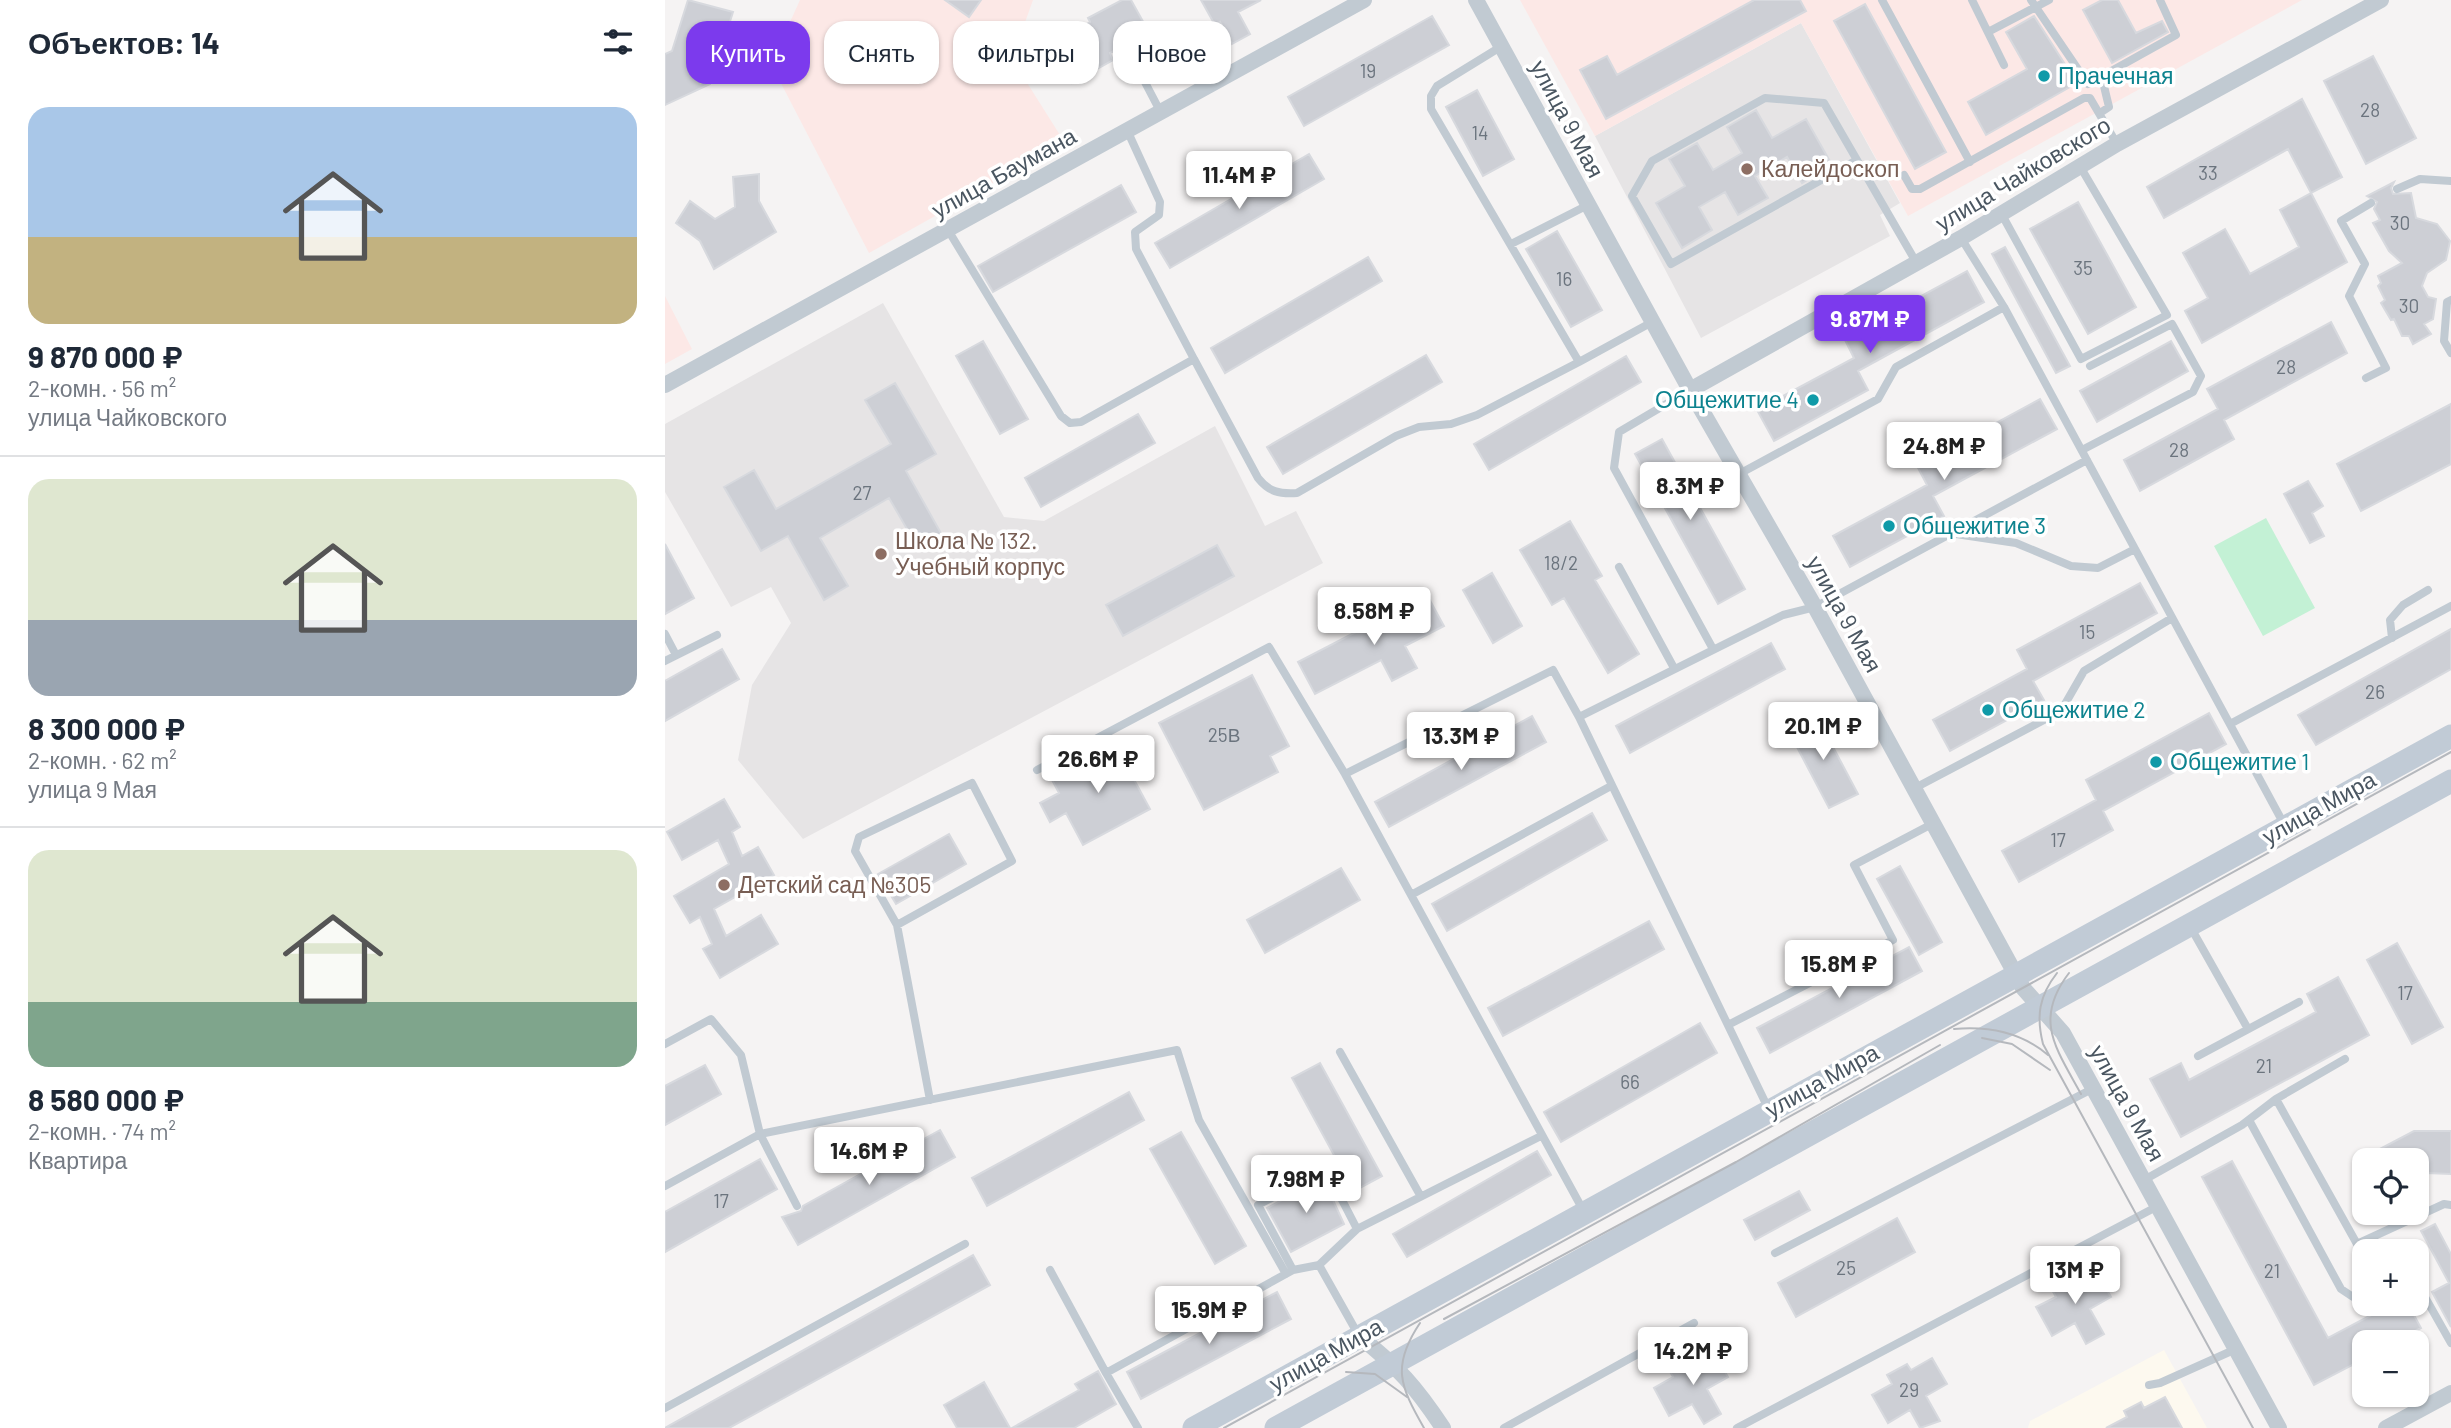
<!DOCTYPE html>
<html lang="ru">
<head>
<meta charset="utf-8">
<style>
  body { margin:0; font-family:Barlow,sans-serif; background:#f2f2f3; color:#1f2937; height:100vh; display:flex; flex-direction:column; font-size:26px; white-space:nowrap }
  * { box-sizing:border-box; margin:0 }
  p { font-size:23px; color:#747a83 }
  .icon { flex:none; width:38px; height:38px; fill:none; stroke:currentColor; stroke-width:2; stroke-linecap:round; stroke-linejoin:round }
  .map { position:relative; flex:1; overflow:hidden }
  .side { display:flex; flex-direction:column; background:#fff; width:665px }
  .side>* { flex:none }
  .hud { position:absolute; left:21px; top:21px; width:665px; height:63px; display:flex; gap:14px }
  .tools { position:absolute; left:1687px; top:1148px; display:grid; gap:14px }
  .tools a { display:grid; place-items:center; width:77px; height:77px; border-radius:14px; background:#fff; box-shadow:0 2px 5px #0004; font-size:35px }
  .price { position:absolute; translate:-50% -60px; padding:0 16px; border-radius:7px; background:#fff; color:#222; font-size:23px; line-height:46px; filter:drop-shadow(0 2px 4px #0008) }
  .price::after { content:''; position:absolute; left:50%; top:42px; width:21px; height:16px; margin-left:-10px; background:inherit; clip-path:polygon(0 0,100% 0,50% 100%) }
  .price.current { background:#7c3aed; color:#fff }
  ul { padding:0; list-style:none }
  li { display:grid; align-content:center; gap:14px; height:371px; padding:0 28px }
  li+li { border-top:2px solid #e0e1e3 }
  li span { display:grid; place-items:center; height:217px; border-radius:21px; color:#555 }
  li>.icon { margin-inline-start:auto }
  span .icon { width:126px; height:126px; fill:#fffc; stroke-width:1 }
  li b { font-size:30px }
  h2 { display:flex; justify-content:space-between; align-items:center; height:84px; padding:0 28px; font-size:30px }
  .tag { padding:0 24px; border-radius:21px; background:#fff; box-shadow:0 2px 5px #0004; font-size:24px; line-height:63px }
  .tag.current { background:#7c3aed; color:#fff }
  main { display:flex; flex:1; min-height:0 }
  .map>svg:first-child { display:block }
</style>
</head>
<body>
<main>
<section class="side">
<h2>Объектов: 14<svg class="icon" aria-label="filters" viewBox="0 0 24 24"><path d="M4 7h16M4 17h16"/><circle cx="9" cy="7" r="2"/><circle cx="15" cy="17" r="2"/></svg></h2>
<ul>
<li><span style="background:linear-gradient(#a9c7e8 60%,#c2b280 0)"><svg class="icon" aria-label="home" viewBox="0 0 24 24"><path d="M3 11l9-7 9 7M6 9v11h12V9"/></svg></span><div><b>9 870 000 ₽</b><p>2-комн. · 56 m²</p><p>улица Чайковского</p></div></li>
<li><span style="background:linear-gradient(#dfe7d0 65%,#9aa5b1 0)"><svg class="icon" aria-label="home" viewBox="0 0 24 24"><path d="M3 11l9-7 9 7M6 9v11h12V9"/></svg></span><div><b>8 300 000 ₽</b><p>2-комн. · 62 m²</p><p>улица 9 Мая</p></div></li>
<li><span style="background:linear-gradient(#dfe7d0 70%,#7fa58c 0)"><svg class="icon" aria-label="home" viewBox="0 0 24 24"><path d="M3 11l9-7 9 7M6 9v11h12V9"/></svg></span><div><b>8 580 000 ₽</b><p>2-комн. · 74 m²</p><p>Квартира</p></div></li>
</ul>
</section>
<div class="map">
<svg width="1786" height="1428" viewBox="0 0 1786 1428">
  <rect width="100%" height="100%" fill="#f5f3f3"/>
  <path fill="#fdf9ef" d="M1499,1350l43,78h-179l2,-7z"/>
  <path fill="#e6e4e5" d="M1136,23l99,180 -20,12 10,21 -189,102 -106,-202z
    M218,303l121,214 40,4 171,-95 50,100 31,-15 27,52 -520,276 -65,-79 14,-75 39,-62 -20,-36 -40,20 -66,-115v-68z"/>
  <path fill="#fce8e6" d="M135,0h233l-21,59 53,84 -196,110 -98,-189z
    M855,0h782l-394,216 -107,-193 -206,113z
    M0,296l27,53 -27,15z"/>
  <path fill="#c3f1d5" d="M1601,518l49,90 -52,28 -49,-90z"/>
  <path fill="#cdcfd5" stroke="#d7d9de" stroke-width="2" d="M23,0l45,12 -23,72 -45,21v-51l7,-3z
    M280,0h36l-12,17z
    M457,0h9l14,25 -26,14 4,7 -13,7 3,7 -41,23 -16,-29 27,-15 -4,-6 7,-4 -2,-3 6,-4 -2,-4z
    M536,0h60l-23,12 12,22 -18,10 -12,-22 -5,3z
    M1089,0h46l6,11 -200,108 -26,-49 27,-14 10,19z
    M1437,0h16l18,33 26,-12 6,11 -56,31 -29,-53z
    M1200,4l81,148 -31,17 -81,-148z
    M767,16l17,29 -145,81 -16,-29z
    M1369,16l43,67 -91,52 -18,-33 59,-33 -21,-37z
    M1708,56l43,82 -50,26 -42,-83z
    M812,90l37,69 -31,17 -37,-69z
    M1637,99l40,78 -31,16 -23,-44 -124,69 -17,-31z
    M1091,110l16,28 34,-19 26,46 -30,18 -15,-26 -32,19 13,22 -30,17 -13,-23 -26,15 13,23 -30,18 -26,-45 29,-17 -16,-27 28,-16 16,27 29,-17 -15,-26z
    M644,154l15,25 -154,89 -15,-25z
    M94,174v27l17,31 -62,37 -14,-28 -24,-18 14,-22 25,18 20,-12 -2,-30z
    M1729,182l-3,6 2,6 18,-1 5,25 21,6 13,17 -4,19 -19,13 -5,13 6,11 8,2 -3,20 -9,5 7,10 -18,10 -4,-8h-7l-8,-17 -3,1 -10,-17 4,-3 -7,-14 3,-3 -3,-7 24,-13 -13,-12 -16,-28 7,-3 -6,-11 3,-7 -10,-6z
    M456,185l15,27 -143,80 -15,-26z
    M1646,193l36,69 -145,81 -17,-32 23,-13 -25,-45 42,-24 25,45 49,-27 -19,-37z
    M1413,202l58,105 -48,27 -58,-105z
    M892,231l45,79 -31,17 -45,-78z
    M1340,247l65,119 -14,7 -64,-119z
    M703,257l14,24 -157,92 -14,-25z
    M1302,271l17,31 -126,69 10,19 -94,51 -17,-31 97,-52 -10,-20z
    M1666,322l16,31 -123,67 10,19 -94,52 -16,-31 94,-51 -11,-20z
    M318,341l45,78 -28,15 -44,-78z
    M1506,341l17,30 -91,51 -17,-31z
    M761,355l16,27 -159,92 -16,-27z
    M961,356l15,26 -152,88 -15,-26z
    M230,383l41,71 -30,17 36,64 -24,13 -29,-50 -69,40 28,48 -24,14 -36,-64 -27,15 -37,-64 30,-17 22,39 115,-65 -26,-44z
    M1375,399l17,30 -124,67 11,20 -94,51 -17,-31 94,-51 -10,-19z
    M1786,404v60l-90,47 -24,-47z
    M473,414l17,29 -114,64 -16,-29z
    M997,439l83,150 -27,15 -83,-150z
    M1643,481l15,25 -11,7 12,23 -14,7 -26,-49z
    M905,521l32,55 -7,4 44,74 -31,19 -44,-75 -12,7 -32,-55z
    M0,544l29,54 -29,16z
    M552,545l17,31 -111,60 -17,-31z
    M827,573l30,53 -29,17 -30,-53z
    M1475,583l17,30 -124,68 11,19 -94,51 -17,-31 94,-51 -10,-19z
    M762,595l17,31 -39,20 12,22 -25,13 -11,-21 -66,34 -17,-32z
    M1786,629v40l-135,76 -18,-30z
    M1106,643l14,26 -155,84 -14,-27z
    M57,649l17,30 -74,42v-40z
    M587,675l37,71 -19,10 8,16 -74,38 -45,-87z
    M1544,713l17,31 -123,67 10,19 -94,52 -17,-31 94,-51 -10,-20z
    M1151,715l42,79 -29,14 -41,-78z
    M867,716l14,26 -157,85 -14,-25z
    M443,749l6,10 18,-10 10,19 -11,6 19,35 -67,36 -17,-32 -16,9 -10,-19 19,-10 -7,-13z
    M59,799l16,28 -8,5 10,24 16,-9 16,28 -60,34 12,27 35,-21 17,29 -58,34 -17,-29 9,-5 -12,-27 -10,6 -16,-27 55,-32 -11,-24 -36,20 -15,-28z
    M927,813l15,27 -160,91 -15,-27z
    M284,834l17,30 -70,40 -18,-30z
    M1235,866l42,76 -23,13 -42,-76z
    M676,868l19,32 -95,53 -18,-33z
    M984,921l15,28 -161,87 -15,-28z
    M1732,943l46,84 -31,17 -45,-84z
    M1244,947l13,24 -152,82 -13,-25z
    M1673,977l31,58 -188,102 -31,-58 31,-16 8,17 127,-68 -9,-18z
    M1035,1023l17,30 -156,89 -17,-30z
    M655,1063l62,113 -35,19 -12,-24 6,-3 -49,-90z
    M40,1065l16,29 -56,31v-39z
    M464,1092l15,28 -157,86 -15,-28z
    M275,1130l15,27 -157,88 -16,-28 19,-6 2,-5z
    M1749,1131h37v43l-25,-1 -9,4v-17h-58z
    M516,1132l65,114 -31,18 -65,-115z
    M872,1151l14,24 -144,82 -14,-23z
    M95,1159l17,30 -112,63v-40z
    M1567,1161l96,177 64,-34h16l13,24 -26,14h-31v17l-50,26 -112,-208z
    M658,1178l21,46 -53,28 -24,-44z
    M1134,1191l11,19 -55,30 -11,-20z
    M1232,1218l18,34 -119,65 -18,-34z
    M1770,1224l16,30v73l-19,-35 17,-9 -28,-52z
    M308,1255l17,30 -261,143h-64z
    M1431,1271l15,26 -21,12 14,25 -18,10 -11,-21 -23,13 -16,-29 20,-10 -5,-9 20,-12 4,7z
    M612,1292l14,27 -150,80 -14,-27z
    M1049,1352l14,25 -21,12 14,25 -17,10 -12,-20 -23,12 -15,-28 19,-11 -5,-9 21,-11 4,6z
    M1267,1358l15,26 -21,12 14,25 -20,7 -10,-18 -22,13 -16,-28 20,-11 -5,-9 20,-11 4,6z
    M433,1371l18,33 -42,24h-62l67,-38 -4,-6z
    M319,1382l26,46h-53l-13,-23z
    M1500,1397l17,31h-76l21,-11 -3,-6 17,-9 3,6z"/>
  <g fill="none" stroke-linecap="round" stroke-linejoin="round">
    <path stroke="#c1cad2" stroke-width="8" d="M1217,0l88,162
      M1307,0l32,65
      M1366,0l57,84 88,-49 -16,-35
      M1323,32l61,-32
      M837,46l-65,40 -6,10v13l148,253 75,-41
      M495,111l-24,-46 46,-25
      M1435,113l9,-6 -7,-29
      M1192,160l-186,104 -39,-68 20,-35 113,-63 59,5 92,159
      M1239,175l8,14h8l164,-91h6l27,46
      M1732,189l23,-10 31,2
      M1336,213l80,146 86,-44 -86,-147
      M283,230l113,186 9,7 11,-1 113,-63 -58,-110 -1,-17 24,-17 1,-13 -33,-72
      M1296,238l43,69 281,519
      M846,244l77,-39
      M1786,300l-4,2 -3,39 7,12
      M529,359l64,119c11,14 21,16 39,15l99,-57 23,-9 32,-3 26,-9 102,-53
      M1701,378l20,-10 -37,-72 16,-32 -24,-43 30,-18
      M1025,390l-71,42 -5,36 99,181
      M1417,450l111,-58 8,-16 -29,-52 -82,42
      M1074,474l139,-75 18,-32 108,-60
      M1291,534l60,9 55,23 27,2 37,-19
      M954,567l55,101
      M0,634l11,21
      M1727,638l-2,-18 13,-15 25,-15
      M0,661l52,-26
      M1565,724l221,-118
      M372,770l232,-123 76,127 238,436
      M680,774l208,-104 26,47
      M1248,789l148,-78 23,-40 88,-53
      M746,895l200,-109
      M232,925l-42,-74 4,-14 113,-54 40,78 -115,64 33,175
      M1526,928l57,101
      M1063,1025l165,-85 -39,-75 78,-41
      M0,1044l46,-25 30,36 19,79 37,72
      M675,1052l80,143
      M1533,1056l101,-54
      M1611,1099l69,-40
      M1103,1108l-189,-391 204,-102 32,-8 272,-147
      M1584,1120l92,169 12,8 11,-2
      M1479,1180l98,-55 34,-26 81,145 87,-40 7,1
      M0,1186l95,-52 417,-84 22,70 87,154
      M1110,1253l319,-165
      M654,1265l40,71
      M385,1270l56,103
      M628,1270l-35,-65 68,-36 31,60
      M1752,1283l34,60
      M1484,1385l11,-2 76,-34
      M0,1408l300,-164
      M473,1428l-32,-55 187,-103 26,-5 38,-36 184,-93
      M839,1428l190,-105
      M1072,1428l421,-222"/>
    <path stroke="#c1cad2" stroke-width="16" d="M811,0l214,390 125,217 208,381 40,45 216,395
      M0,385l699,-385
      M1025,390l271,-152 156,-94 264,-144
      M695,1337c38,30 56,50 83,91
      M1721,1428l65,-35"/>
    <path stroke="#c1cbd6" stroke-width="23" d="M529,1428l1257,-692
      M611,1428l1175,-647"/>
    <path stroke="#b5b8bd" stroke-width="2" d="M1392,973c-18,23 -21,43 -14,71l210,384
      M1404,973c-36,47 -13,75 12,121
      M1289,1029c34,-3 67,3 94,26
      M1317,1038l30,6 38,26
      M779,1319l292,-157 204,-117
      M755,1323c-29,43 -20,63 4,105
      M681,1372l29,2 32,23
      M559,1428l1227,-676"/>
  </g>
  <g fill="#0f9aa8" stroke="#fff" stroke-width="2.5">
    <circle cx="1379" cy="76" r="7"/>
    <circle cx="1148" cy="400" r="7"/>
    <circle cx="1224" cy="526" r="7"/>
    <circle cx="1323" cy="710" r="7"/>
    <circle cx="1491" cy="762" r="7"/>
  </g>
  <g fill="#8d6e63" stroke="#fff" stroke-width="2.5">
    <circle cx="1082" cy="169" r="7"/>
    <circle cx="216" cy="554" r="7"/>
    <circle cx="59" cy="885" r="7"/>
  </g>
  <g text-anchor="middle" stroke-width="7" stroke-linejoin="round" paint-order="stroke">
    <g font-size="19" fill="#6b747e">
      <text x="703" y="78">19</text>
      <text x="1705" y="117">28</text>
      <text x="815" y="140">14</text>
      <text x="1543" y="180">33</text>
      <text x="1735" y="230">30</text>
      <text x="1418" y="275">35</text>
      <text x="899" y="286">16</text>
      <text x="1744" y="313">30</text>
      <text x="1621" y="374">28</text>
      <text x="1514" y="457">28</text>
      <text x="197" y="500">27</text>
      <text x="896" y="570">18/2</text>
      <text x="1422" y="639">15</text>
      <text x="1710" y="699">26</text>
      <text x="559" y="742">25В</text>
      <text x="1393" y="847">17</text>
      <text x="1740" y="1000">17</text>
      <text x="1599" y="1073">21</text>
      <text x="965" y="1089">66</text>
      <text x="56" y="1208">17</text>
      <text x="1181" y="1275">25</text>
      <text x="1607" y="1278">21</text>
      <text x="1244" y="1397">29</text>
    </g>
    <g font-size="23" fill="#0d838f" stroke="#fff" text-anchor="start">
      <text x="1393" y="84">Прачечная</text>
      <text x="1134" y="408" text-anchor="end">Общежитие 4</text>
      <text x="1238" y="534">Общежитие 3</text>
      <text x="1337" y="718">Общежитие 2</text>
      <text x="1505" y="770">Общежитие 1</text>
    </g>
    <g font-size="23" fill="#4a5661" stroke="#fff">
      <text transform="translate(902 119) rotate(62)" y="8">улица 9 Мая</text>
      <text transform="translate(339 173) rotate(-29)" y="8">улица Баумана</text>
      <text transform="translate(1358 174) rotate(-31)" y="8">улица Чайковского</text>
      <text transform="translate(1179 614) rotate(61)" y="8">улица 9 Мая</text>
      <text transform="translate(1654 808) rotate(-29)" y="8">улица Мира</text>
      <text transform="translate(1157 1081) rotate(-29)" y="8">улица Мира</text>
      <text transform="translate(1462 1103) rotate(61)" y="8">улица 9 Мая</text>
      <text transform="translate(661 1355) rotate(-29)" y="8">улица Мира</text>
    </g>
    <g font-size="23" fill="#785e54" stroke="#fff" text-anchor="start">
      <text x="1096" y="177">Калейдоскоп</text>
      <text x="230" y="549">Школа № 132.<tspan x="230" dy="26">Учебный корпус</tspan></text>
      <text x="73" y="893">Детский сад №305</text>
    </g>
  </g>
</svg>
<div class="tools">
<a><svg class="icon" aria-label="locate" viewBox="0 0 24 24"><circle cx="12" cy="12" r="6"/><path d="M12 2v4M12 18v4M2 12h4M18 12h4"/></svg></a>
<a>+</a>
<a>−</a>
</div>
<b class="price" style="left:574px;top:211px">11.4M ₽</b>
<b class="price current" style="left:1205px;top:355px">9.87M ₽</b>
<b class="price" style="left:1279px;top:482px">24.8M ₽</b>
<b class="price" style="left:1025px;top:522px">8.3M ₽</b>
<b class="price" style="left:709px;top:647px">8.58M ₽</b>
<b class="price" style="left:1158px;top:762px">20.1M ₽</b>
<b class="price" style="left:796px;top:772px">13.3M ₽</b>
<b class="price" style="left:433px;top:795px">26.6M ₽</b>
<b class="price" style="left:1174px;top:1000px">15.8M ₽</b>
<b class="price" style="left:204px;top:1187px">14.6M ₽</b>
<b class="price" style="left:641px;top:1215px">7.98M ₽</b>
<b class="price" style="left:1410px;top:1306px">13M ₽</b>
<b class="price" style="left:544px;top:1346px">15.9M ₽</b>
<b class="price" style="left:1028px;top:1387px">14.2M ₽</b>
<div class="hud">
<a class="tag current">Купить</a>
<a class="tag">Снять</a>
<a class="tag">Фильтры</a>
<a class="tag">Новое</a>
</div>
</div>
</main>
</body>
</html>
